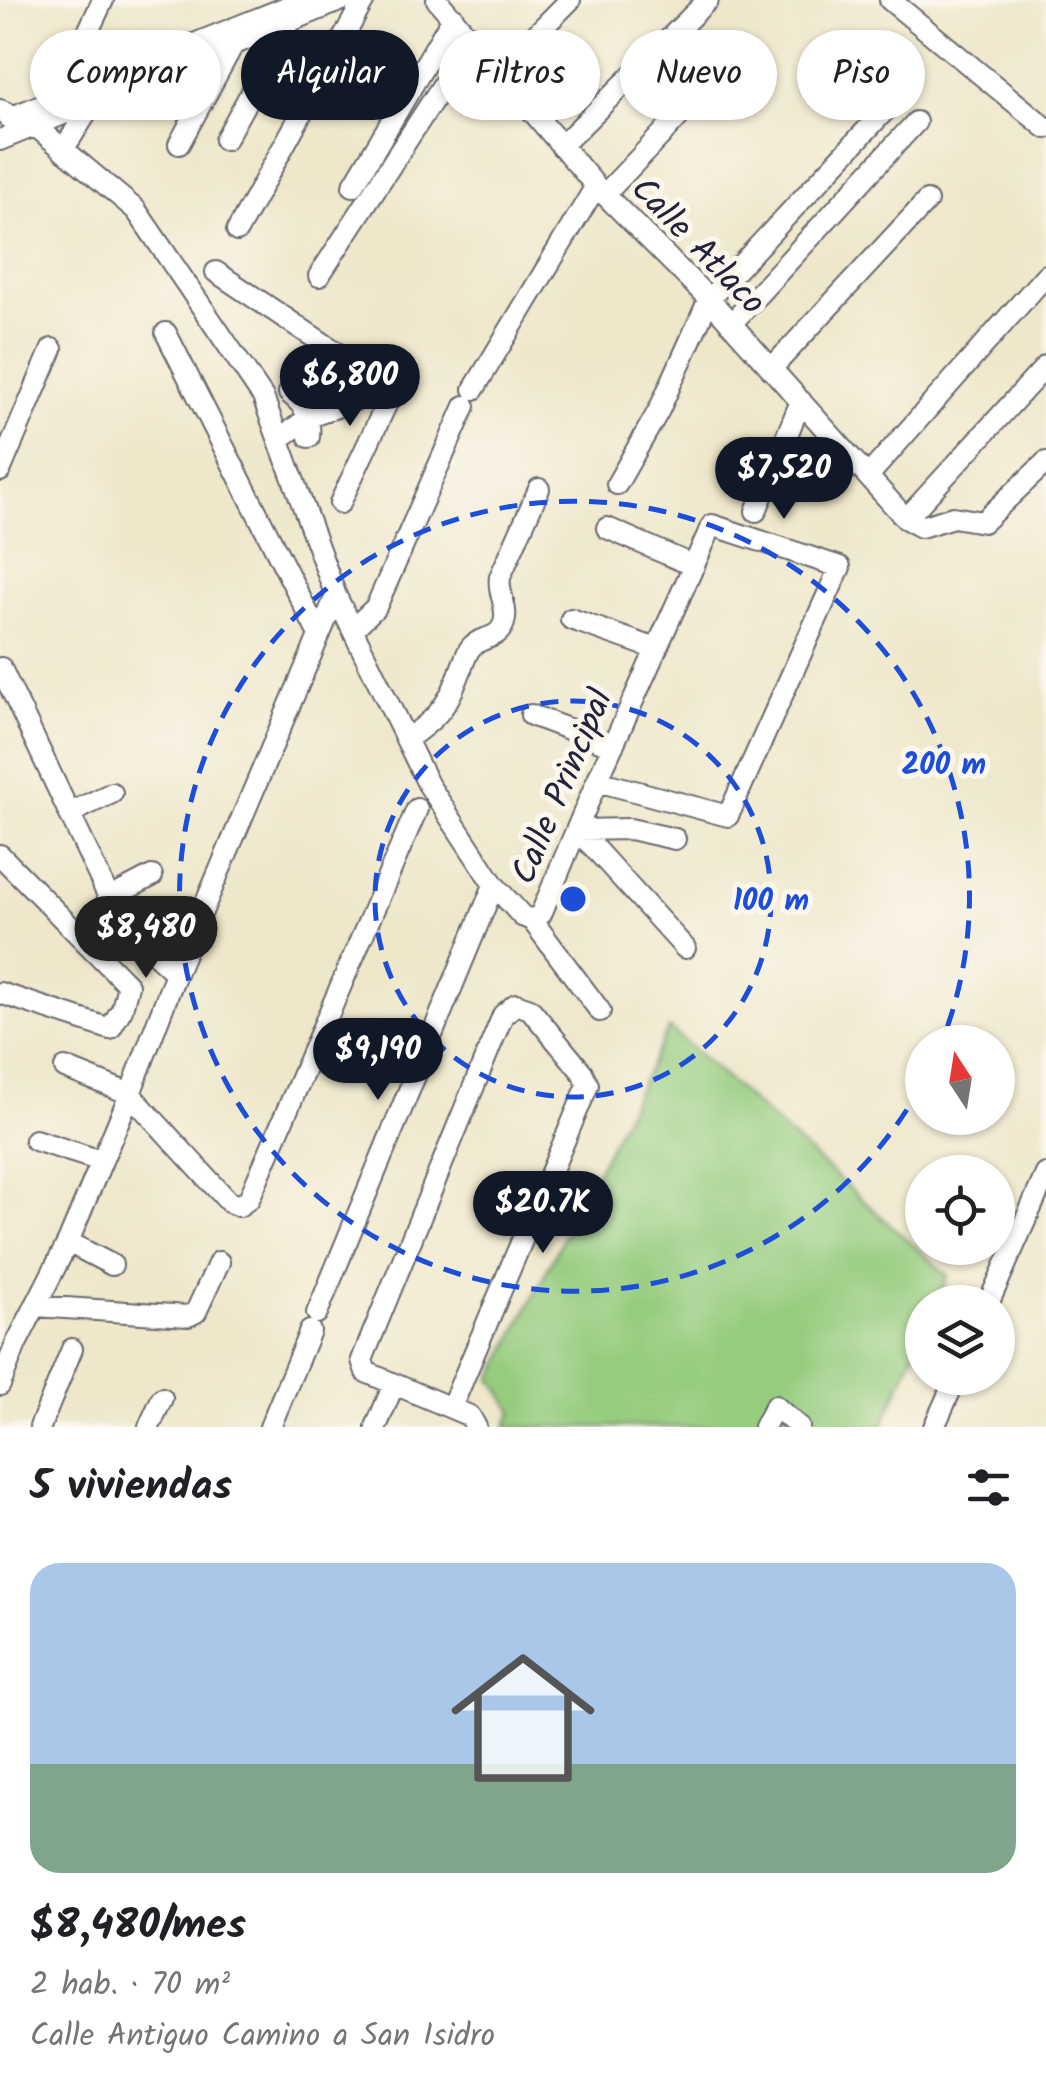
<!DOCTYPE html>
<html lang="es">
<head>
<meta charset="utf-8">
<style>
  body { margin:0; font-family:Kalam,sans-serif; background:#f6f6f6; color:#202124; height:100vh; display:flex; flex-direction:column; font-size:38px; white-space:nowrap }
  * { box-sizing:border-box; margin:0 }
  p { font-size:32px; color:#757577 }
  .icon { flex:none; width:55px; height:55px; fill:none; stroke:currentColor; stroke-width:2; stroke-linecap:round; stroke-linejoin:round }
  .map { position:relative; height:1427px; overflow:hidden }
  .drawer { display:flex; flex-direction:column; background:#fff; flex:1 }
  .drawer>* { flex:none }
  .banner { position:absolute; left:30px; top:30px; width:988px; height:90px; display:flex; gap:20px }
  .needle { width:65px; rotate:348deg }
  .tools { position:absolute; left:905px; top:1025px; display:grid; gap:20px }
  .tools a { display:grid; place-items:center; width:110px; height:110px; border-radius:50%; background:#fff; box-shadow:0 2px 8px #0004; font-size:50px }
  .price { position:absolute; translate:-50% -85px; padding:0 22px; border-radius:35px; background:#111827; color:#fff; font-size:32px; line-height:65px; filter:drop-shadow(0 2px 5px #0008) }
  .price::after { content:''; position:absolute; left:50%; top:60px; width:30px; height:22px; margin-left:-15px; background:inherit; clip-path:polygon(0 0,100% 0,50% 100%) }
  .price.selected { background:#222; color:#fff }
  ul { padding:0; list-style:none }
  li { display:grid; align-content:center; gap:20px; height:530px; padding:0 30px }
  li+li { border-top:2px solid #e0e0e0 }
  li span { display:grid; place-items:center; height:310px; border-radius:30px; color:#555 }
  li>.icon { margin-inline-start:auto }
  span .icon { width:180px; height:180px; fill:#fffc; stroke-width:1 }
  li b { font-size:42px }
  h2 { display:flex; justify-content:space-between; align-items:center; height:120px; padding:0 30px; font-size:42px }
  .chip { padding:0 35px; border-radius:45px; background:#fff; box-shadow:0 2px 8px #0004; font-size:35px; line-height:90px }
  .chip.selected { background:#111827; color:#fff }
  .map>svg:first-child { display:block }
</style>
</head>
<body>
<div class="map">
<svg width="1046" height="1427" viewBox="0 0 1046 1427">
  <rect width="100%" height="100%" fill="#fbf7ec"/>
  <filter id="ink" filterUnits="userSpaceOnUse"><feTurbulence type="fractalNoise" baseFrequency=".01" numOctaves="2"/><feDisplacementMap in="SourceGraphic" scale="20" xChannelSelector="R" yChannelSelector="G"/><feConvolveMatrix kernelMatrix="1 2 1 2 8 2 1 2 1" color-interpolation-filters="sRGB"/></filter>
  <filter id="wash" filterUnits="userSpaceOnUse"><feTurbulence type="fractalNoise" baseFrequency=".0048" numOctaves="4" result="noise"/><feDisplacementMap in="SourceGraphic" scale="40" xChannelSelector="R" yChannelSelector="G"/><feGaussianBlur stdDeviation="2.25" result="paint"/><feColorMatrix in="noise" values="0 0 0 0 0 0 0 0 0 0 0 0 0 0 0 0 0 1.4 0 .05"/><feComposite in="paint" operator="in"/></filter>
  <g filter="url(#wash)">
    <rect width="100%" height="100%" fill="#eee7ca"/>
    <path fill="#95cc7e" stroke="#5c775c" stroke-width="2.5" d="M669,1028l279,248 -11,26h-15v33l-40,92h-376l7,-16 -21,-32z"/>
  </g>
  <g filter="url(#ink)">
    <g fill="none" stroke-linecap="round" stroke-linejoin="round">
      <defs>
        <path id="minor" d="M437,0l159,186 113,113 197,220 15,8 32,-10 30,5 63,-60
          M890,0l156,128
          M498,73l72,-73
          M63,94l5,-20 35,-74
          M0,110l33,14 103,86 127,187 73,199 92,188 66,101 28,31 10,4 68,91
          M9,118l295,-118
          M0,140l342,-140
          M225,140l66,-120
          M179,144l55,-101
          M561,146l147,-146
          M63,150l33,-52
          M353,186l100,-169
          M605,194l135,-142
          M237,231l127,-231
          M216,272l153,102
          M319,276l153,-236
          M731,324l185,-202
          M166,333l152,300
          M771,369l156,-168
          M369,374c15,4 23,11 18,29l-14,-10z
          M474,389l122,-203
          M289,393c17,14 22,22 20,44
          M279,439l31,-22 63,-24
          M0,471l52,-122
          M868,476l178,-201
          M742,481l23,8
          M617,484l42,-74 50,-111 180,-193
          M340,503l47,-100
          M756,511l45,-110
          M906,519l140,-153
          M607,528l87,38
          M571,619l85,30
          M354,628l22,-21 89,-201
          M1,668l120,255 55,50
          M531,715l82,31
          M407,739c26,-18 39,-30 50,-59 4,-9 7,-21 12,-30 9,-15 29,-8 35,-27 5,-16 -7,-30 -4,-46l39,-88
          M70,813l42,-20
          M578,830l52,-1 45,10
          M590,844l-12,-14 107,118
          M0,855l128,130 -6,24 -12,20 -110,-36
          M110,898l42,-22
          M532,920l9,-6 56,-133 115,-256 128,42 -112,249 -131,-35
          M65,1068l65,26 99,108 10,4 10,-7 168,-390
          M35,1140l66,21
          M68,1242l44,23
          M989,1302l57,-128
          M35,1306l153,10 8,-4 23,-50
          M317,1313l177,-428
          M0,1385l16,-41 52,-102 62,-148 46,-121 160,-377
          M451,1408l137,-323 -6,-13 -52,-63 -14,-5 -13,11 -141,345 4,12 104,44 6,11
          M40,1427l32,-78
          M149,1427l13,-29
          M270,1427l40,-96
          M376,1427l18,-43
          M764,1427l11,-21 24,21
          M934,1427l22,-49"/>
      </defs>
      <use href="#minor" stroke="#69676d" stroke-width="24"/>
      <use href="#minor" stroke="#fff" stroke-width="20"/>
    </g>
  </g>
  <g fill="none" stroke="#1d4ed8" stroke-width="5" stroke-dasharray="18 12">
    <circle cx="573" cy="899" r="198"/>
    <path d="M922 1084A395 395 0 1 1 942 1041"/>
  </g>
  <g text-anchor="middle" stroke-width="10" stroke-linejoin="round" paint-order="stroke">
    <g font-size="35" fill="#22223b" stroke="#fbf7ec">
      <text transform="translate(699 245) rotate(46)" y="12">Calle Atlaco</text>
      <text transform="translate(561 786) rotate(-67)" y="12">Calle Principal</text>
    </g>
  </g>
  <circle cx="573" cy="899" r="15" fill="#1d4ed8" stroke="#fbf7ec" stroke-width="5"/>
  <g font-size="30" text-anchor="middle" font-weight="bold" fill="#1d4ed8" stroke="#fbf7ec" stroke-width="10" stroke-linejoin="round" paint-order="stroke">
    <text x="944" y="774">200 m</text>
    <text x="771" y="910">100 m</text>
  </g>
</svg>
<div class="tools">
<a><svg class="needle" viewBox="-14 -14 28 28"><path d="M0-13l5 13h-10z" fill="#e53935"/><path d="M0 13l5-13h-10z" fill="#757577"/></svg></a>
<a><svg class="icon" aria-label="locate" viewBox="0 0 24 24"><circle cx="12" cy="12" r="6"/><path d="M12 2v4M12 18v4M2 12h4M18 12h4"/></svg></a>
<a><svg class="icon" aria-label="layers" viewBox="0 0 24 24"><path d="M12 4l9 5-9 5-9-5zM3 14l9 5 9-5"/></svg></a>
</div>
<b class="price" style="left:350px;top:429px">$6,800</b>
<b class="price" style="left:784px;top:522px">$7,520</b>
<b class="price selected" style="left:146px;top:981px">$8,480</b>
<b class="price" style="left:378px;top:1103px">$9,190</b>
<b class="price" style="left:543px;top:1256px">$20.7K</b>
<div class="banner">
<a class="chip">Comprar</a>
<a class="chip selected">Alquilar</a>
<a class="chip">Filtros</a>
<a class="chip">Nuevo</a>
<a class="chip">Piso</a>
</div>
</div>
<section class="drawer">
<h2>5 viviendas<svg class="icon" aria-label="filters" viewBox="0 0 24 24"><path d="M4 7h16M4 17h16"/><circle cx="9" cy="7" r="2"/><circle cx="15" cy="17" r="2"/></svg></h2>
<ul>
<li><span style="background:linear-gradient(#a9c7e8 65%,#7fa58c 0)"><svg class="icon" aria-label="home" viewBox="0 0 24 24"><path d="M3 11l9-7 9 7M6 9v11h12V9"/></svg></span><div><b>$8,480/mes</b><p>2 hab. · 70 m²</p><p>Calle Antiguo Camino a San Isidro</p></div></li>
</ul>
</section>
</body>
</html>
